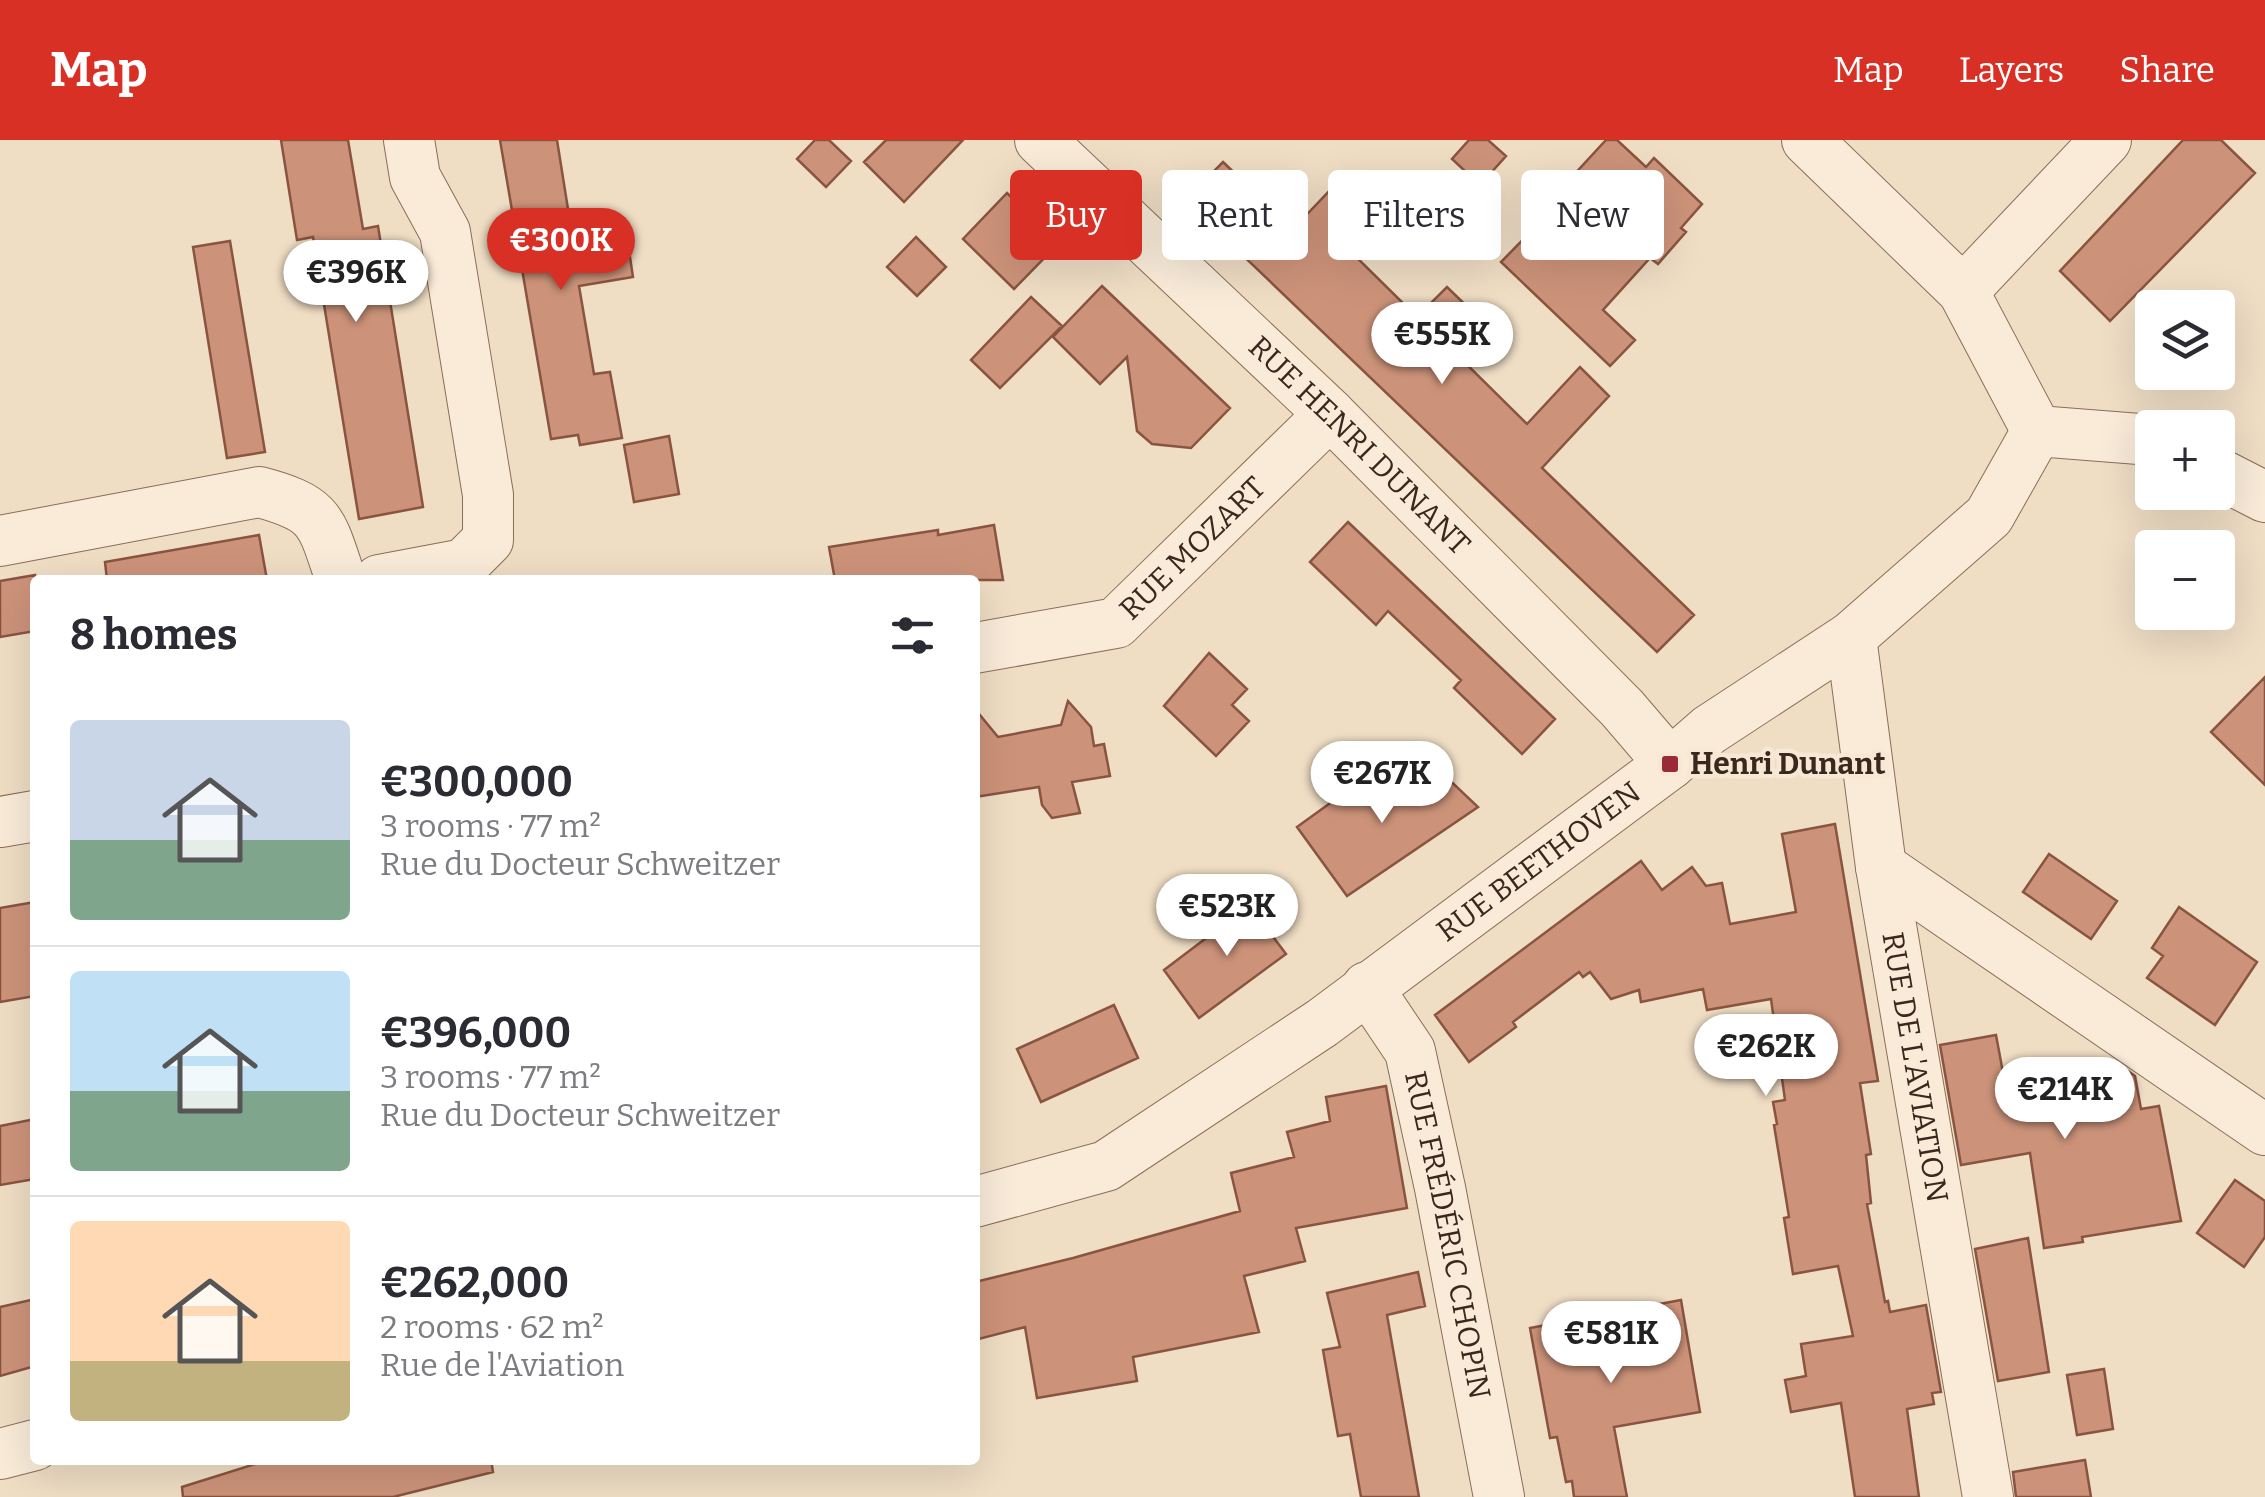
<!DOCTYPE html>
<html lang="en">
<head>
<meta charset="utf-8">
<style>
  body { margin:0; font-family:Bitter,serif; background:#f2f2f3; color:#2b2b33; height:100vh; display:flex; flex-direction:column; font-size:38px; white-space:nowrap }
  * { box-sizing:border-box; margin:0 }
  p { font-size:32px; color:#7c7c81 }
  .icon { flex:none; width:55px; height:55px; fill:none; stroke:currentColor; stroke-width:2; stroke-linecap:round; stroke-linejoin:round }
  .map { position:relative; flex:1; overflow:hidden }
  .drawer { position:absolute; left:30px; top:435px; width:950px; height:890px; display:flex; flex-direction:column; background:#fff; border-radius:10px; box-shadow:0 10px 40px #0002 }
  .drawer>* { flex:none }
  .top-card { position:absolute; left:1010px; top:30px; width:950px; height:90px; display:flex; gap:20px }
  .buttons { position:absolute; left:2135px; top:150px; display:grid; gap:20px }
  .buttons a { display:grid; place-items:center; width:100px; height:100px; border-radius:10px; background:#fff; box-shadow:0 10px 40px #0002; font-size:50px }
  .price { position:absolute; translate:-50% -85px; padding:0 22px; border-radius:35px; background:#fff; color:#222; font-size:32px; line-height:65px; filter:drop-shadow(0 2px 5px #0008) }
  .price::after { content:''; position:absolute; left:50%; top:60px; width:30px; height:22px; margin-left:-15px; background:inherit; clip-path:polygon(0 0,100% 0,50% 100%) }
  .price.active { background:#d93025; color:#fff }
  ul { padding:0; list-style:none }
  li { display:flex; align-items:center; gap:30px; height:250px; padding:0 40px }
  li+li { border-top:2px solid #e1e1e2 }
  li span { display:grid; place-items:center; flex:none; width:280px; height:200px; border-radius:10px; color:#555 }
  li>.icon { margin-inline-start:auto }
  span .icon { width:120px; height:120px; fill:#fffc; stroke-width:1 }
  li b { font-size:42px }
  h2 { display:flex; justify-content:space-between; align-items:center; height:120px; padding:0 40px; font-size:42px }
  .tag { padding:0 35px; border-radius:10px; background:#fff; box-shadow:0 10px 40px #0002; font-size:35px; line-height:90px }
  .tag.active { background:#d93025; color:#fff }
  header { display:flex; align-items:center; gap:60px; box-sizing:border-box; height:140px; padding:0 50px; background:#d93025; color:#fff }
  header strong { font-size:48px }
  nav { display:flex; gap:55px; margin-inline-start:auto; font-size:35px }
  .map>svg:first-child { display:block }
</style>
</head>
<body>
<header>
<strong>Map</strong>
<nav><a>Map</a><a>Layers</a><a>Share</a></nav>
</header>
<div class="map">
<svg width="2265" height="1357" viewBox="0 0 2265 1357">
  <rect width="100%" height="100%" fill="#efddc4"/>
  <path fill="#cd937a" stroke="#895440" stroke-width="2.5" d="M281,0h67l15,89 15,-3 45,281 -64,12 -46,-282 -16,3z
    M500,0h57l18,113 53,-9 5,33 -54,9 15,88 16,-2 12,66 -42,7 -2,-10 -27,4z
    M815,0h14l22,21 -25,26 -29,-28z
    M886,0h77l-59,62 -40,-40z
    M1469,0h19l18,16 -26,29 -28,-26z
    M1606,0h11l29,27 8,-9 48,46 -21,24 5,4 -28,32 -8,-6 -47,52 32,30 -25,26 -109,-104 52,-53 -6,-5z
    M2183,0h38l34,33 -145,148 -50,-50z
    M1223,22l70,67 40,-42 30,29 -23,25 77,76 30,-30 32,31 -29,30 77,76 53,-57 29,29 -67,72 152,147 -37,37 -472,-452z
    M1007,53l51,51 -44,45 -51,-50z
    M916,97l30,30 -29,29 -30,-29z
    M230,101l35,211 -38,6 -34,-211z
    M1102,146l128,122 -39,40 -39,-4 -15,-13 -10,-74 -27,27 -47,-47z
    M1031,157l31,29 -62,62 -29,-28z
    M669,296l10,58 -45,8 -10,-57z
    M1348,382l207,197 -33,35 -68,-66 7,-8 -73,-69 -12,14 -66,-63z
    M994,385l9,55h-168l-6,-33 109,-17v5z
    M259,395l8,45h-160l-2,-18z
    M35,435v56l-35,6v-56z
    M1209,513l38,36 -15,16 17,16 -33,35 -52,-50z
    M2265,537v108l-54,-53z
    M1068,561l23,26 3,19 10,-2 6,32 -38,6 8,31 -28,5 -10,-13 -3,-18 -64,10v-88l23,28 63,-12z
    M1407,628l19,17 14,-14 38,36 -131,89 -50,-69 61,-44 15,21z
    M1835,684l43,257 -18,2 11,71 -5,1 5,48 -4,1 18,98 3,-1 2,11 36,-7 15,87 -9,1 2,11 -27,5 12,88h-64l-14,-94 -50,9 -6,-32 21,-4 -5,-32 52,-8 -15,-70 -45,8 -9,-56 5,-1 -15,-92 3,-1 -4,-22 12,-2 -14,-101 -64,11 -4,-21 -62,13 -2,-12 -28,9 -21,-27 -7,5 -4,-5 -66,50 3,5 -47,35 -34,-47 206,-154 21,29 30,-23 14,19 16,-3 8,41 66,-12 -14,-78z
    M2049,714l68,47 -26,38 -68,-47z
    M1259,758l21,29 -9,7 15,20 -87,64 -35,-48z
    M35,762v94l-35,6v-94z
    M2179,767l78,55 -42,63 -68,-47 16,-22 -11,-8z
    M1114,865l24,53 -97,44 -24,-53z
    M1996,895l8,43 49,-9 2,14 73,-12 7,5 6,33 18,-3 22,115 -99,16 1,5 -39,6 -14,-95 -69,12 -21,-120z
    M1386,946l21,122 -111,20 9,33 -61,15 15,56 -126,25 4,24 -100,17 -12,-71 -50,13v-58l98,-24 167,-47 -9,-38 63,-16 -7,-25 43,-11 -4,-24z
    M35,979v60l-35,6v-59z
    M2235,1040l30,21v36l-21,30 -47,-34z
    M2028,1098l21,134 -51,9 -23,-132z
    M1418,1132l7,34 -38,9 32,182h-58l-11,-63 -12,2 -15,-86 17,-3 -13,-54z
    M35,1159v67l-35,10v-69z
    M1681,1160l19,112 -86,15 13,70h-53l-2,-16 -6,1 -9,-45 -7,1 -20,-110z
    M2104,1229l9,60 -36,6 -10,-60z
    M268,1320h223l2,12 -100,25h-210l-1,-10z
    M2085,1320l6,37h-75l-3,-25z"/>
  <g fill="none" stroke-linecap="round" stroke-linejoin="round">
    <defs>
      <g id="minor">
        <path id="s1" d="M1040,0l290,274 292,294 48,56"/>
        <path d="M1807,0l156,151 74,140"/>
        <path d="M1963,151l143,-151"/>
        <path d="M2037,291l115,9"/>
        <path d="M2218,333l47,24"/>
        <path d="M0,401l259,-49c64,17 62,29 82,88"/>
        <path d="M379,440l85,-16 24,-24v-45l-43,-263 -30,-55 -6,-37"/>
        <path id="s2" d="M1851,497l30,230 107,630"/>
        <path id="s3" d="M975,508l141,-25 214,-209"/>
        <path d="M0,682l35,-6"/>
        <path d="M1881,727l384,263"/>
        <path id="s4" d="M1367,847l43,64 30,137 59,309"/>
        <path id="s5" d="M975,1062l131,-36 216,-143 348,-259 39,-34 142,-93 138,-121 48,-85"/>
        <path d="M0,1314l35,-9"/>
      </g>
    </defs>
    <use href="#minor" stroke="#8a6e5a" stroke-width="52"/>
    <use href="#minor" stroke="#f9ebd8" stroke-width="50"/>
  </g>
  <rect fill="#992a37" stroke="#f6e8d4" stroke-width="4" x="1660" y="614" width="20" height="20" rx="5"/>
  <g text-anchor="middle" stroke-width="9" stroke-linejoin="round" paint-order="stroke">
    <g font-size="30" fill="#3a281e" stroke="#f6e8d4">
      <text dy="10" stroke="none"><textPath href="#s1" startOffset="442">RUE HENRI DUNANT</textPath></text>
      <text dy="10" stroke="none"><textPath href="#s3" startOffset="250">RUE MOZART</textPath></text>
      <text dy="10" stroke="none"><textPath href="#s5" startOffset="665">RUE BEETHOVEN</textPath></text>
      <text dy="10" stroke="none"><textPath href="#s2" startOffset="435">RUE DE L'AVIATION</textPath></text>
      <text dy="10" stroke="none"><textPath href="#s4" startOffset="265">RUE FRÉDÉRIC CHOPIN</textPath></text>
    </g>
    <g font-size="30" font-weight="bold" fill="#3a281e" stroke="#f6e8d4" text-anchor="start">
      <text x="1690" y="634">Henri Dunant</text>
    </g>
  </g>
</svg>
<div class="buttons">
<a><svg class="icon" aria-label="layers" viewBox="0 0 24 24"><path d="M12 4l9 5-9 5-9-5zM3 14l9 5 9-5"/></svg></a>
<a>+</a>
<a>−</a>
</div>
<b class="price active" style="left:561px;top:153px">€300K</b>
<b class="price" style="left:356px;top:185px">€396K</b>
<b class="price" style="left:1442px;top:247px">€555K</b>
<b class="price" style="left:1382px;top:686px">€267K</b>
<b class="price" style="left:1227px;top:819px">€523K</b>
<b class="price" style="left:1766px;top:959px">€262K</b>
<b class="price" style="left:2065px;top:1002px">€214K</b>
<b class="price" style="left:1611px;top:1246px">€581K</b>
<div class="top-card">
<a class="tag active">Buy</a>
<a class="tag">Rent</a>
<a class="tag">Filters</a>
<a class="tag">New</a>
</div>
<section class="drawer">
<h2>8 homes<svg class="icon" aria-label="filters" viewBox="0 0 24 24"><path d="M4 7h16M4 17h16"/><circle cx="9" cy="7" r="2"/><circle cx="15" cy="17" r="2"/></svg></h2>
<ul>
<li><span style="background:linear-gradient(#c9d6e8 60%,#7fa58c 0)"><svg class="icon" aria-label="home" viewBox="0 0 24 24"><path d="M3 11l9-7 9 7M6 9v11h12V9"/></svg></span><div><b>€300,000</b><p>3 rooms · 77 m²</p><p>Rue du Docteur Schweitzer</p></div></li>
<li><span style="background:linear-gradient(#bfe0f5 60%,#7fa58c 0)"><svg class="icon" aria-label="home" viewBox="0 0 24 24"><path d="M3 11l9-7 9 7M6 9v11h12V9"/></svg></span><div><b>€396,000</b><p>3 rooms · 77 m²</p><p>Rue du Docteur Schweitzer</p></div></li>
<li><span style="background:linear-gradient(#ffd9b3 70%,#c2b280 0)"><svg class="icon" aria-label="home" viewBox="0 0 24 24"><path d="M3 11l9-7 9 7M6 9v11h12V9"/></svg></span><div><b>€262,000</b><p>2 rooms · 62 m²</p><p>Rue de l'Aviation</p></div></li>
</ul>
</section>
</div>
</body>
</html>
